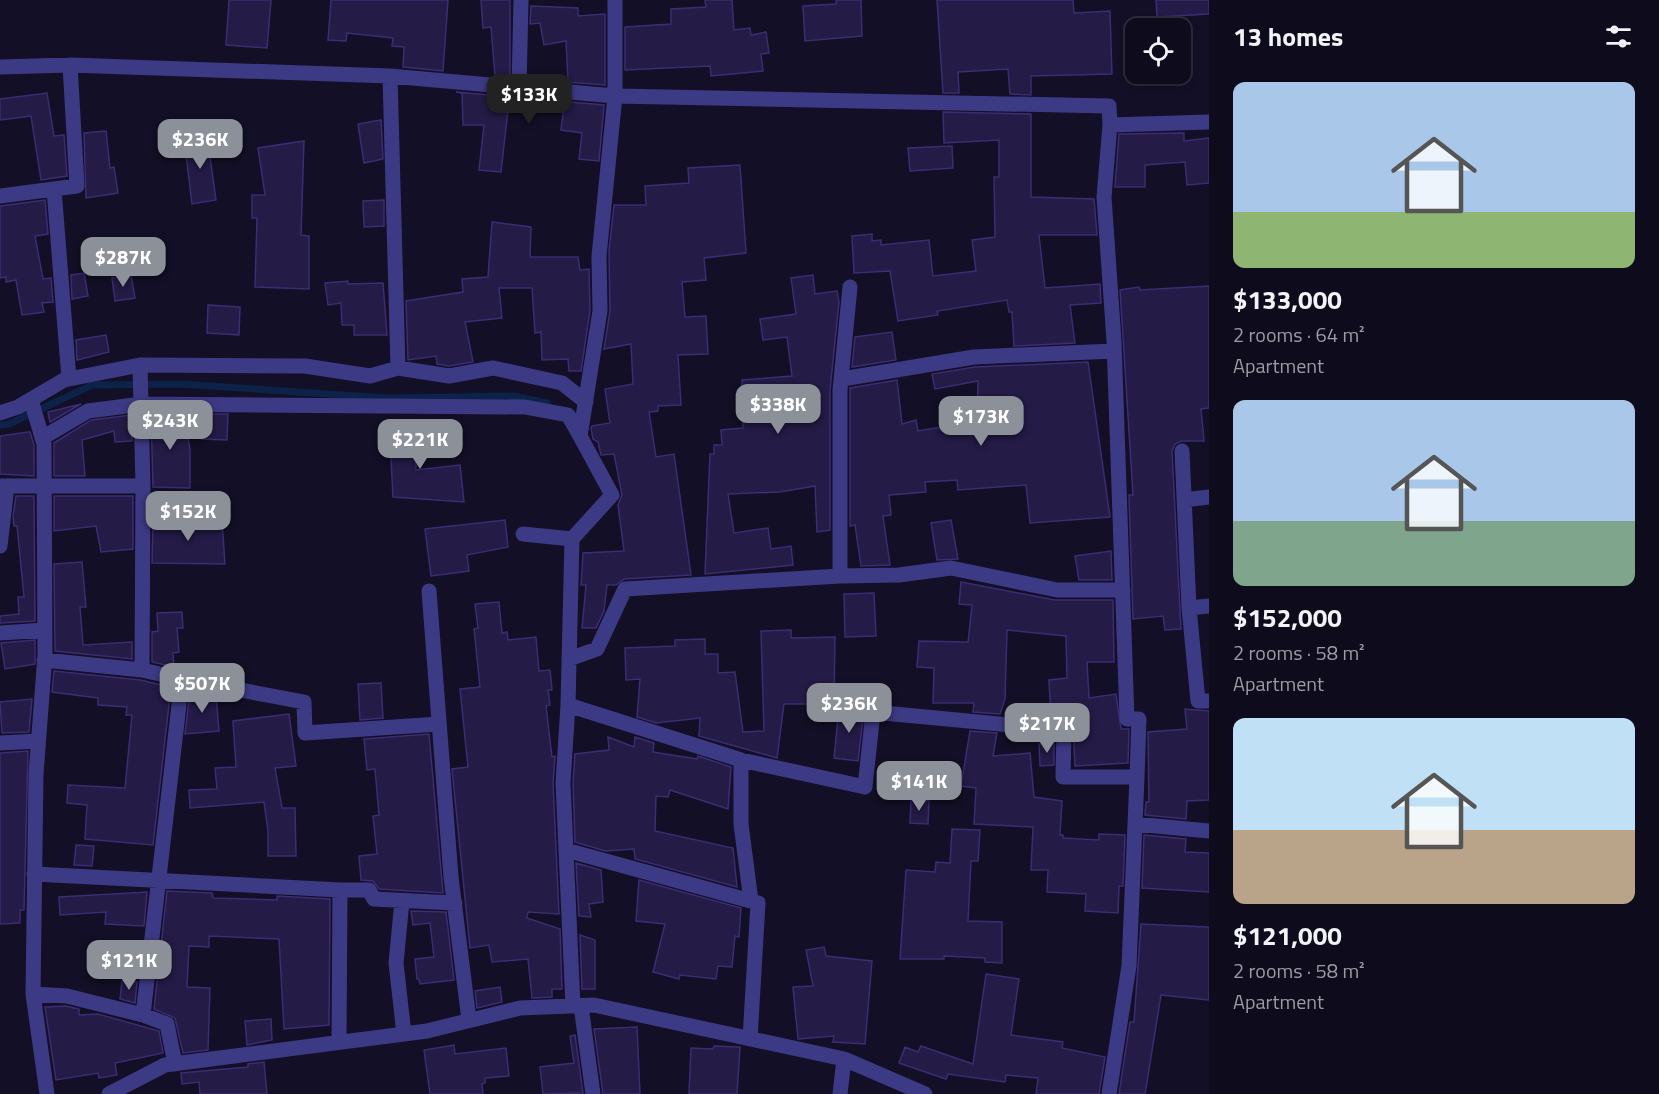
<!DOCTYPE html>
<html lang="en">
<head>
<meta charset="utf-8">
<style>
  body { margin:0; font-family:"Titillium Web",sans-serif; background:#171425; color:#f1f3f6; height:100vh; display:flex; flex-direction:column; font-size:22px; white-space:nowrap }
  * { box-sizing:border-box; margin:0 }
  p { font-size:20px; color:#9b9ba3 }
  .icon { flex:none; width:33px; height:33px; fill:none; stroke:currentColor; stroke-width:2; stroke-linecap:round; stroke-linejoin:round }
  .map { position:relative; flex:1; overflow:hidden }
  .details { display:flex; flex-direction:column; background:#0e0b1c; width:450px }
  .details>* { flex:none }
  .controls { position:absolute; left:1125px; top:18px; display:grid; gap:12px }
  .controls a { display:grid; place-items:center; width:66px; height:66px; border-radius:12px; background:#0e0b1c; box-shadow:0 3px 9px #0003,0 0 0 2px #2e2b3b; font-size:30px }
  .price { position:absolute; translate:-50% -51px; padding:0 14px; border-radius:12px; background:#8c9099; color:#fff; font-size:20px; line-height:39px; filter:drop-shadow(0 2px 3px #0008) }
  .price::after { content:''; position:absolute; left:50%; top:36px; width:18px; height:14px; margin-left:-9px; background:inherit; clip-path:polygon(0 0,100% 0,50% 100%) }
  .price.active { background:#222; color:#fff }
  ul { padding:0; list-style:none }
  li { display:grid; align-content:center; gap:12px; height:318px; padding:0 24px }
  li span { display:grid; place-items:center; height:186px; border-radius:12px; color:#555 }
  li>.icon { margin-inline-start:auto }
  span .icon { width:108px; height:108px; fill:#fffc; stroke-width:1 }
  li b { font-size:26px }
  h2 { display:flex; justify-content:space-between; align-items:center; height:72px; padding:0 24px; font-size:26px }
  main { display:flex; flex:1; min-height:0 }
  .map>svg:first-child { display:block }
</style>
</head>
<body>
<main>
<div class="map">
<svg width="1209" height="1094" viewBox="0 0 1209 1094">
  <rect width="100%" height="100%" fill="#130f26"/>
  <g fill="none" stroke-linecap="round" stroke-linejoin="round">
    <path stroke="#0c2248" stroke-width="7" d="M0,425l9,-1 83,-39 89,-1 206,14 126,-2 34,7"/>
  </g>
  <path fill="#241b47" stroke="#3b2d73" stroke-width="1.5" d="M229,0h42l-4,48 -41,-3z
    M331,0h117l-5,71 -40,-4 1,-20 -12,-1 1,-8 -46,-5 -1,8 -18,-1z
    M481,0h29v77l-15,-1 -4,-49 -8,1z
    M705,0h27l2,30 16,-2 1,7 15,-3 3,21 -8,1 2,17 -52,5 -1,-10 -85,4v-43l46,-3v-15l35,-2z
    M836,0h25l1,36 -57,5 -2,-35 33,-2z
    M937,0h136l1,13 36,-2 2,63 -81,2v19l-21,-1 -2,-25 -50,3 1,21h-16z
    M1156,0h53v14l-52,3z
    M531,6l47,2v8l27,-2v71l-39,-3 2,-1 -2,-40 -22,4 -4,-22 -10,1z
    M456,92l148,13 -5,56 -20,-2 3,-26 -21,-3 3,-25 -55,-4 -8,71 -22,-2 5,-45h-21l-1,-32z
    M47,93l7,43 10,-1 3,41 -26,4 -10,-64 -31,4v-21z
    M943,112l88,2v83l63,2 3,36h-58l6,53 55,-4 1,19 -31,2 5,38 -61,3 -2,-34h-3l-2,-12 -70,11 1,4 -40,6 -8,-50 -36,2 -2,-37 20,-2v7l9,-1v5l48,-5 4,36 43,-5 -4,-31 23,-3 -1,-60h5v-37l-55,3z
    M381,120l2,39 -19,4 -6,-39z
    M106,131l4,37 4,-1 4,26 -32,5 -2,-65z
    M1184,133v8l25,-3v45l-22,2 -2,-23 -40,3v22h-30l4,-53z
    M207,135l9,65 -24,4 -8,-65z
    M304,141l-3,94 8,1v53l-54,-2 2,-69h-5v-23h13l-7,-47z
    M952,146l1,22 -43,3 -2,-23z
    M740,165l6,88 -42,5 2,22 -24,2 3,35 21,-1 2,38 -30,1 3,50 -23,1v5l-9,1 7,45 18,-3 17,121 -67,4 -8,6h-9l-3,26 -8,17h-14l4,-43h-5l2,-32 41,-2 -6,-46 4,-10 -8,-41 -13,1 -3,-13 -5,-3 -2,-11 1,-2 18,-3 -5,-34 28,-5 -2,-40 -27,5 6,-38 -1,-60 5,-46h32l-1,-19 44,-3 -1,-15z
    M45,200l3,34 -13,2 8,43 8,-1 2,24 -11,1 2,9 -22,3 -6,-35 -10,2v-5l-6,1v-72z
    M384,200v26l-20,1 -1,-26z
    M492,222l39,5 -1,30h48l2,13 9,-1 1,41 -9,61h-12l-1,-12 -26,1 -1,-28 -6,1 -3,-45h-33l3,30 -37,4 8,40 -24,4 -12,-2 -1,-8 -28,4 -2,-59 57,-9 -1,-13 26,-2z
    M84,273l4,23 -16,3 -1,-24z
    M131,275l4,23 -20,3 -3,-23z
    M813,275l2,19 22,-3 2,11 -9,88v140l-13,2 -2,-46 -35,6 -52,2 6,39 34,-5 3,21 20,-3 2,19 -88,9 5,-120h4v-9h8l-1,-15 22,-2 -1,-48 50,-4 -5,-39 -24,3 -3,-21 36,-5 -5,-36z
    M348,281v3l35,-1 4,52h-33v-10h-12l-1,-22 -13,2 -3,-22z
    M1209,286v122l-8,1 3,32h-23l-6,3 -3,7 9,178 -16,1 -2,-14 -30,3 -4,-124h4l-13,-205 19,-3 1,3z
    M208,305l32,2 -1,28 -32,-2z
    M892,332l4,28 -44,7 3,-30z
    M106,335l3,17 -32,8 -1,-20z
    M1088,362l22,155 -80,6 -4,-38 -68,5 -1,-10 -32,2 1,10 -37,3 2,20 -8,1 7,49 -29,1 -6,-41 -5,1v-138l47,-8 5,44 14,-4 2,11 59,-10 1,-40 -43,8 -3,-15 43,-7z
    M81,404l-31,18 -2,-10z
    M151,414h33l6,36v38l-37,-1z
    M203,414h25l-1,26 -25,-1z
    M131,415l1,26 -17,1 -1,-11 -32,9 3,36h-31v-33l37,-23z
    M415,420l1,50 44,-5 4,37 -71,-5 -4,-76z
    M28,432h2l4,13v31l-34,-2v-38z
    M16,496h18l1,125 -35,2v-7l19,-2 -1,-17h6l-7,-71h-3l-1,-10z
    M54,496h79v53l-32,3 -5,-26 -42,5z
    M153,520l69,1 3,43 -73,-1z
    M505,520l3,27 -41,8 2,16 -38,5 -6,-47z
    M951,520l7,39 -21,1 -6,-37z
    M1111,551l1,29h-33l-4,-24z
    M82,562l4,45h-6l3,38 49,-3v17l-77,-8 -1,-87z
    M961,582l94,18h58l1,62h-27l2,36 27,-4 5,35h8l-1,34 -53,3 -2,-40 -8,-6 -14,-1 -2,-39 18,-2 -1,-42 -59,-6 -2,69 -5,15 -27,-2 1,-9h-41l1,-35 -17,-1 2,-26 49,1 4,-37 -13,-1z
    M874,593l2,43 -31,1 -1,-43z
    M499,602l3,31 5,-1 1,8 28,-3 3,34 11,-1 2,20h-4l2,15 -4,1 6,51 3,-1 -2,27 6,131 -31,-2 -1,6 33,11 2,60h-10v8l-20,1 -4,-39 -36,3 -3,-17 -19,3 -18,-179 16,-2 -8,-78 20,-2 -6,-58 4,-1 -3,-24z
    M182,612l1,16h-6l2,24 -6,1 1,14 -22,-5v-30l6,-1 -1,-18z
    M791,630v8l44,-1 -1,67h-50l-7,54 -78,-22 1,-18 -44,5 -19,-6 3,-38 -14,1 -1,-32 50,-2v-6l30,-1v15h13v19l17,-1 8,60 21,-1 -3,-100z
    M35,640v24l-30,5 -4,-26z
    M54,671l86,9 31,7 -18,158 -68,-6 2,-34 -20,-2 1,-18 57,3 7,-73h-6l1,-8 -29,-2v-7l-46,-6z
    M381,683l2,35 -23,2 -2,-36z
    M190,691l26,4 3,36 -34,3z
    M32,699l-3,33 -27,1 -2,-31z
    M839,707l25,3 -6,51 -24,-3z
    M1185,709l24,2v89l-22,1 -1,18 -41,-4 1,-13h3l-1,-70 39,-3z
    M289,714l7,52 -21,2 7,40h13l1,48h-28v-25l-4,-29 -74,6 -1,-18 28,-1 -2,-21 21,-1 -3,-46z
    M970,731l27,2 -4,23 37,-3 4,44 28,4 -2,34h3v3l36,2v-6l26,1 -2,51h-4l-1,27 -33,-2 1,-17 -39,-2 1,-22h-17l2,-43 -59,-3 2,-36 -15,-2z
    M429,734l14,159 -64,-4 -6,-8 -12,-1 -2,-24 18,-2 -4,-38 6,-1 -4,-46 -8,1 -3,-31z
    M608,737l26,10 1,-10 19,6 -1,9 44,7 1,-3 33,11 -3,42 -58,-19 -2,7 -12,-1 -1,35 78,17 4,39 -102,-28 -1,-10 -29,2 -30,-9 -2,-59 2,-29 34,-4z
    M1052,739h2v26l-14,1 -1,-22 13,-1z
    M28,751l-4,159h-4v13l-20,1v-171z
    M911,800l18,1 -1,23 -18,-1z
    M952,829l28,1 -2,31h-7l-3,60 34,1v41l-17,-1v-4l-41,-2v3h-44l6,-89 29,2 1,-10 14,1z
    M1144,835l42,4 -1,13 24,1v39l-67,-4z
    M76,845l18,1 -2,20 -18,-1z
    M576,863l25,7 2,32 -14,2 2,13 -12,-1z
    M639,880l102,28 -2,29 -4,-1 -3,31 -14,-1 -2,13 -36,-4 -1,4 -26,-7 12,-48 -29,-3z
    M167,891l45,2 1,5 64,2v-4l53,3 -1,126 -45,4 -5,-90 -70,-3v11l-20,-1 -2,41 23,1 -2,62 -25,3 -8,-35 -21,-9z
    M147,892l-3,34 -39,-2 1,-12 -46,3 -1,-18z
    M411,911l35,1 8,68 -34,4 -1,-5h-2l-2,-20 19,-2 -4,-34 -17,2z
    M1141,924l68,3v73l-48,-5 -16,99h-26l11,-72h4z
    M580,935l15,5v49h-13z
    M824,947l2,9 46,5 -7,83 -32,-2 1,-6 -36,3 -5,-52 20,-1 -7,-36z
    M986,974l33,5 -8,56 52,7 -1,6 43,9 -6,37h-63l2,-16 -32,-3 -1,7 -57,-8 -2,5 -47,-16 6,-16 13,5 3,-6 52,18z
    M122,981l15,1 -2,21 -15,-4z
    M500,987l2,15 -25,6 -2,-17z
    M66,1006l13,3v6l19,-1 61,17 4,22 -48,10 2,12 -18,3 -1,-5 -42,7 -11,-73z
    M271,1019l1,21 -25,5 -2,-24z
    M637,1027l3,67h-37l-9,-65z
    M575,1035l8,58 -40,1 -3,-27 34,-4 -4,-27z
    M454,1045l1,9 51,-6 3,28 -24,2v5l-3,1 1,10h-53l-6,-44z
    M714,1046l26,1 -3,47h-48l2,-46 22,1z
    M264,1062l3,32h-67l-1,-12 -17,2 -1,-11 67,-6v-3z"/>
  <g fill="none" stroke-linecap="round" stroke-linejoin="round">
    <path stroke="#3d3a85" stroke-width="15" d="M615,0v96l-16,160 1,55 -20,125 32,59 -40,44 -4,166 173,55 124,27 8,-75 191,18 -1,47h74l2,-58h-12l-13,-378 -10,-144 6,-72
      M0,67l70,-2 320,11 225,20 494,10 1,19 99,-3
      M519,89l2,-89
      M54,189l15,190
      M0,196l77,-10 -7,-121
      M398,368l51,8 44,-8 69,15 24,19
      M842,379l132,-22 140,-6
      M31,400l13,44 1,211 -9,119 -3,220 14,100
      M0,413l18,-6 46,-27 76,-15 165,1 65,10 28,-8 -8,-292
      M42,438l46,-27 54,-7 383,3 43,8 12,21
      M1182,451l7,157 9,93h11
      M0,486h143
      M1184,500l25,-3
      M523,534l49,5
      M0,546l7,-60
      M840,576l59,-1 52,-7 106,22h66
      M429,591l22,286 18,143
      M1189,608l20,-2
      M0,633l45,-3
      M569,659l28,-10 28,-60 215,-13v-186l10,-103
      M44,660l98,10 1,-184 -3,-121
      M142,670l40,9 -39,336 24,9 8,40
      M182,679l122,23 1,31 134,-9
      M568,705l-5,78 10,223
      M0,743l38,-2
      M741,760v64l10,77
      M1135,824l74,7
      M566,850l192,53 -8,136
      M34,874l306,16 -1,152
      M340,890h29l5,9 81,4
      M402,901l-6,62 8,71
      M33,994l34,2 76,19
      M581,1006l12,88
      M109,1094l56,-29 262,-34 93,-23 74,-3 250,54 81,35
      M840,1094l4,-35
      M1109,1094l20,-128 8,-189"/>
  </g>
</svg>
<div class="controls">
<a><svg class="icon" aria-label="locate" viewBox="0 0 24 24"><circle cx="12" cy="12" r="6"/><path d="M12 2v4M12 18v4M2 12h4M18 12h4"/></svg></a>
</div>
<b class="price active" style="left:529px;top:125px">$133K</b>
<b class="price" style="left:200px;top:170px">$236K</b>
<b class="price" style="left:123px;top:288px">$287K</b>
<b class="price" style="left:778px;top:435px">$338K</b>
<b class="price" style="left:981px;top:447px">$173K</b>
<b class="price" style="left:170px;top:451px">$243K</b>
<b class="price" style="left:420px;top:470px">$221K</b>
<b class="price" style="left:188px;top:542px">$152K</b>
<b class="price" style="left:202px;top:714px">$507K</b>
<b class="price" style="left:849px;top:734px">$236K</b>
<b class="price" style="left:1047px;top:754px">$217K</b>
<b class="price" style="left:919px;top:812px">$141K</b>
<b class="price" style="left:129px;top:991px">$121K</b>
</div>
<section class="details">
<h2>13 homes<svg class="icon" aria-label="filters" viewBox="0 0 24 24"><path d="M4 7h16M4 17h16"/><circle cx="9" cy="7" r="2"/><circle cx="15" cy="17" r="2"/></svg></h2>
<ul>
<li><span style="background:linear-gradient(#a9c7e8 70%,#8fb573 0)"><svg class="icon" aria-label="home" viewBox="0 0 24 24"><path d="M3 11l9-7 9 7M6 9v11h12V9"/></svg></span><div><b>$133,000</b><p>2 rooms · 64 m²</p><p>Apartment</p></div></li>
<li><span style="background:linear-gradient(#a9c7e8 65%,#7fa58c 0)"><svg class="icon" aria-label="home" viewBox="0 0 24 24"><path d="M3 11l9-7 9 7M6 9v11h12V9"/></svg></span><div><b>$152,000</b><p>2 rooms · 58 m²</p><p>Apartment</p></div></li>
<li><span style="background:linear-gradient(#bfe0f5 60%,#b9a48a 0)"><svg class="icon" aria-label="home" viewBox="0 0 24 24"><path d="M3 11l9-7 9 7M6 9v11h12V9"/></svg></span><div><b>$121,000</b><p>2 rooms · 58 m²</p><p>Apartment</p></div></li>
</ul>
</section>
</main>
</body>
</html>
